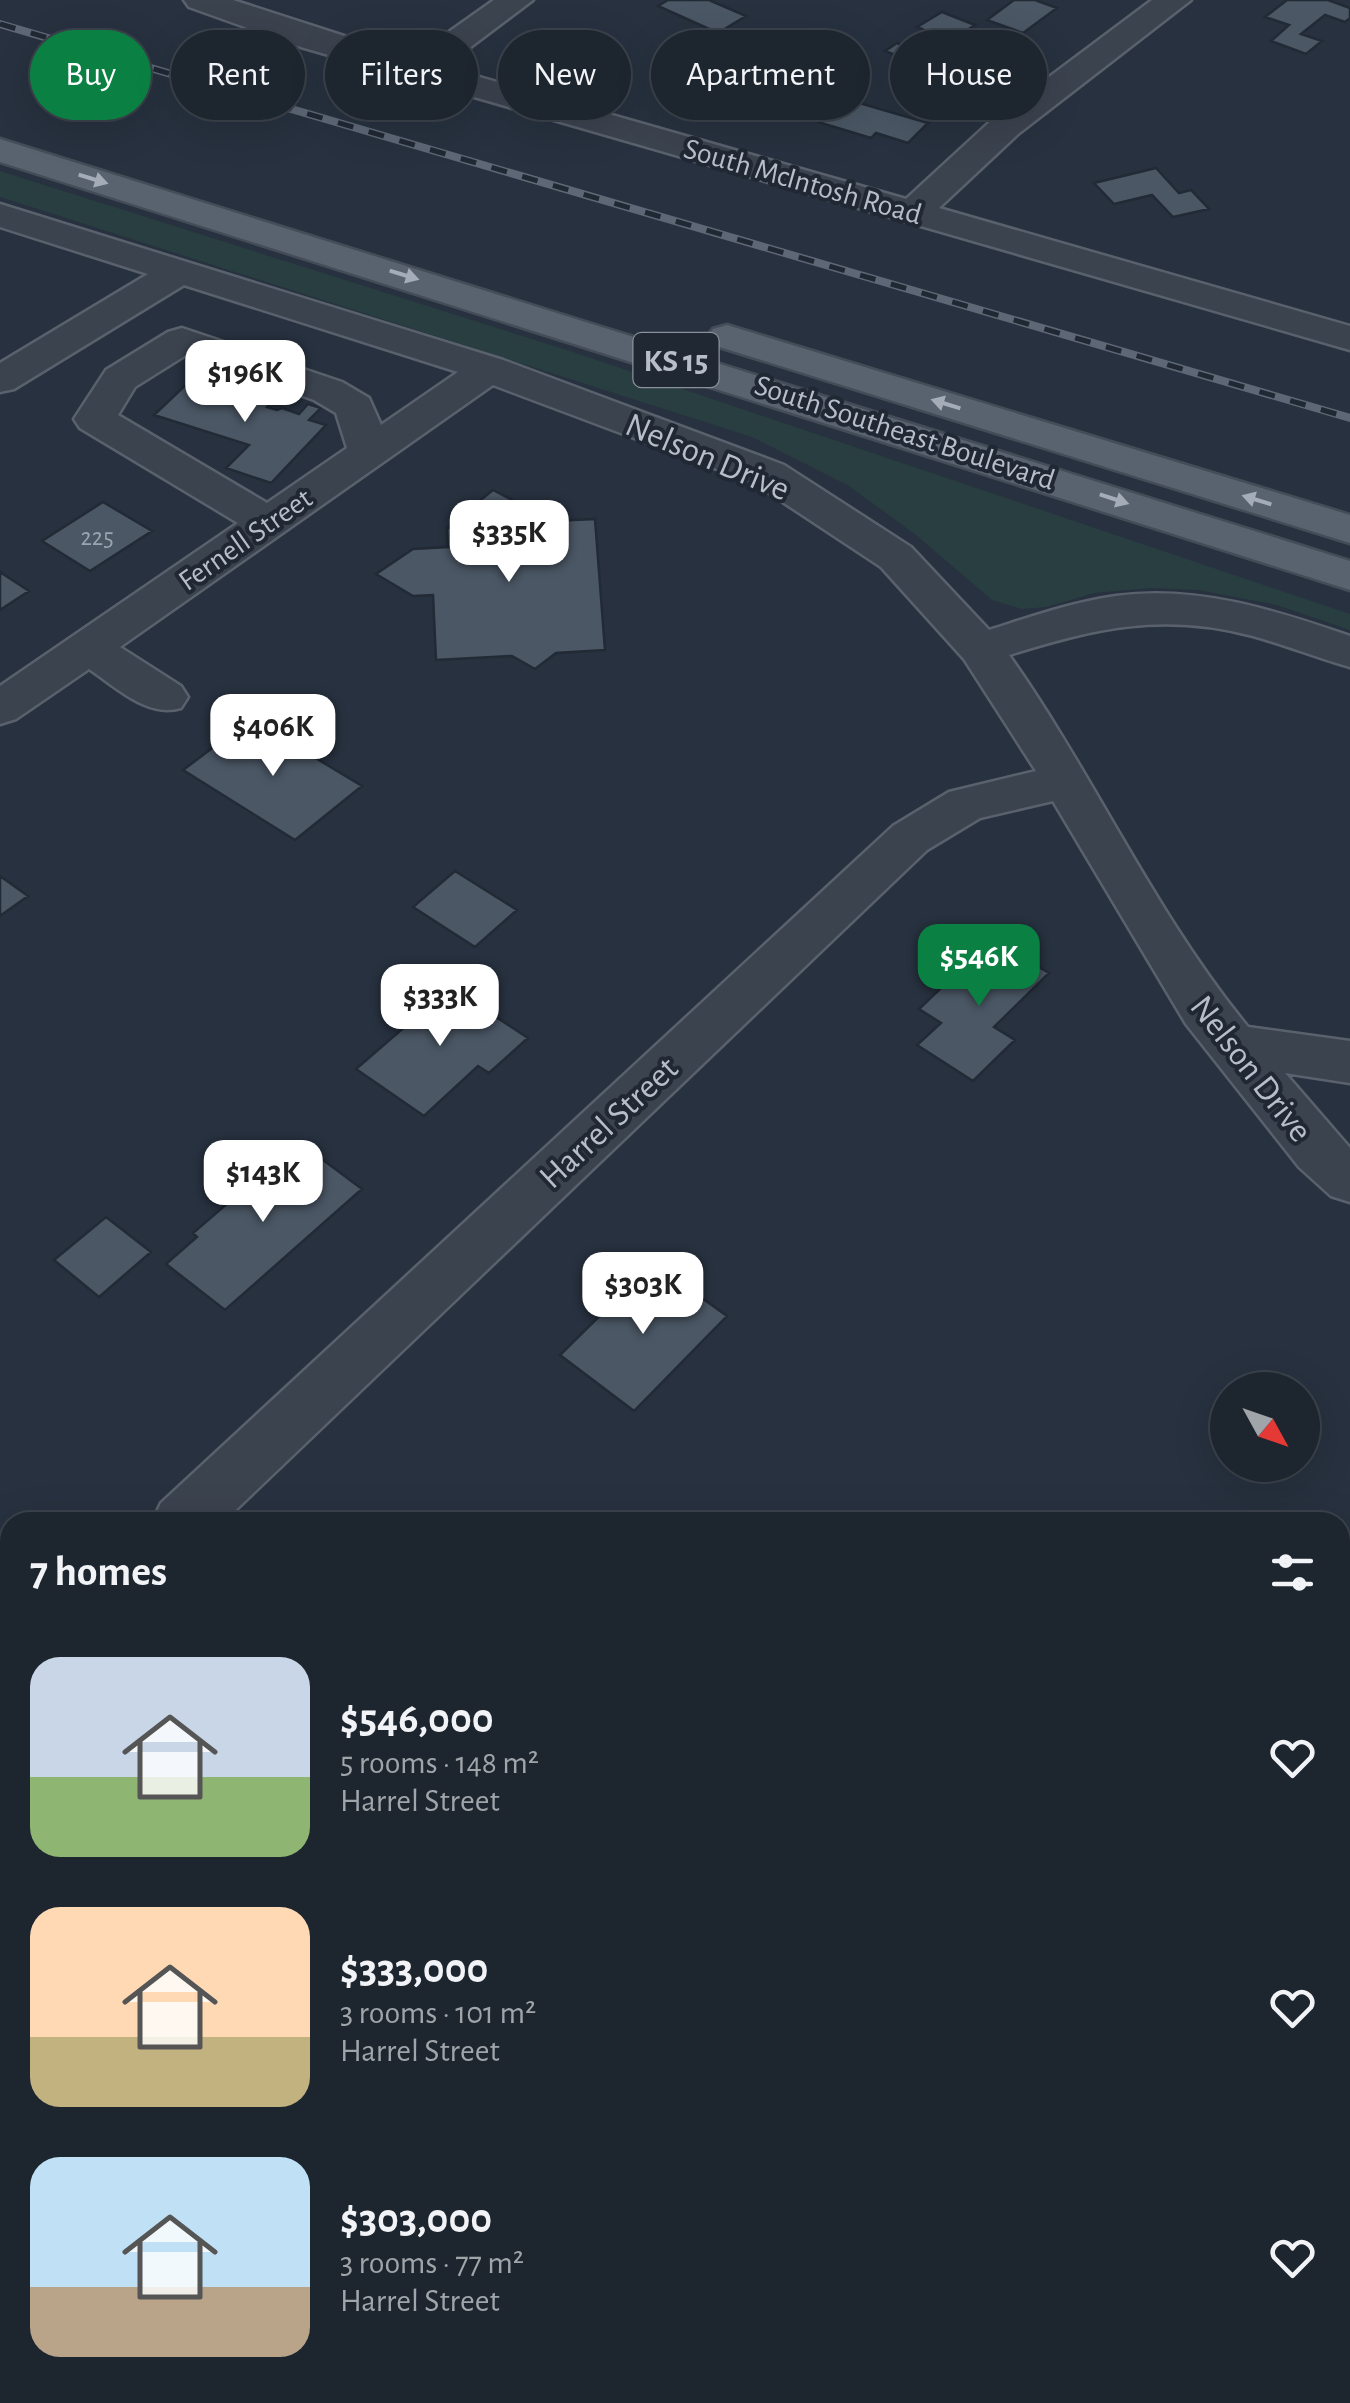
<!DOCTYPE html>
<html lang="en">
<head>
<meta charset="utf-8">
<style>
  body { margin:0; font-family:"Alegreya Sans",sans-serif; background:#252d37; color:#f1f3f6; height:100vh; display:flex; flex-direction:column; font-size:38px; white-space:nowrap }
  * { box-sizing:border-box; margin:0 }
  p { font-size:32px; color:#a0a5aa }
  .icon { flex:none; width:55px; height:55px; fill:none; stroke:currentColor; stroke-width:2; stroke-linecap:round; stroke-linejoin:round }
  .map { position:relative; flex:1; overflow:hidden }
  .drawer { position:absolute; left:0px; top:1512px; width:1350px; height:892px; display:flex; flex-direction:column; background:#1d252f; border-radius:30px 30px 0 0; box-shadow:0 10px 40px #0002,0 0 0 2px #3b424b }
  .drawer>* { flex:none }
  .guide { position:absolute; left:30px; top:30px; width:1290px; height:90px; display:flex; gap:20px }
  .needle { width:65px; rotate:130deg }
  .buttons { position:absolute; left:1210px; top:1372px; display:grid; gap:20px }
  .buttons a { display:grid; place-items:center; width:110px; height:110px; border-radius:50%; background:#1d252f; box-shadow:0 10px 40px #0002,0 0 0 2px #3b424b; font-size:50px }
  .price { position:absolute; translate:-50% -85px; padding:0 22px; border-radius:20px; background:#fff; color:#222; font-size:32px; line-height:65px; filter:drop-shadow(0 2px 5px #0008) }
  .price::after { content:''; position:absolute; left:50%; top:60px; width:30px; height:22px; margin-left:-15px; background:inherit; clip-path:polygon(0 0,100% 0,50% 100%) }
  .price.on { background:#0b8043; color:#fff }
  ul { padding:0; list-style:none }
  li { display:flex; align-items:center; gap:30px; height:250px; padding:0 30px }
  li span { display:grid; place-items:center; flex:none; width:280px; height:200px; border-radius:30px; color:#555 }
  li>.icon { margin-inline-start:auto }
  span .icon { width:120px; height:120px; fill:#fffc; stroke-width:1 }
  li b { font-size:42px }
  h2 { display:flex; justify-content:space-between; align-items:center; height:120px; padding:0 30px; font-size:42px }
  .chip { padding:0 35px; border-radius:45px; background:#1d252f; box-shadow:0 10px 40px #0002,0 0 0 2px #3b424b; font-size:35px; line-height:90px }
  .chip.on { background:#0b8043; color:#fff }
  .map>svg:first-child { display:block }
</style>
</head>
<body>
<div class="map">
<svg width="1350" height="2403" viewBox="0 0 1350 2403">
  <rect width="100%" height="100%" fill="#27313f"/>
  <path fill="#293e40" d="M0,171l573,181 777,262v16l-73,-25 -79,-15 -47,-2 -57,5 -47,14 -25,2 -30,-9 -76,-65 -67,-49 -97,-49 -752,-240z"/>
  <path fill="#4b5765" stroke="#222a36" stroke-width="2.5" d="M668,0h41l37,16 -28,17 -60,-27z
    M1014,0h21l22,8 -34,25 -36,-13z
    M1287,0h41l22,8v10l-5,4 -20,-7 -24,19 21,7 -16,13 -35,-13 18,-16 -24,-8z
    M942,12l33,13 -25,16 -33,-14z
    M715,36l25,10 -36,24 -25,-11z
    M897,43l30,12 -12,8 -30,-12z
    M832,95l96,28 -20,20 -32,-10 -5,5 -63,-19z
    M1156,168l23,25 12,-3 18,19 -36,8 -21,-22 -38,9 -20,-21z
    M195,376l78,24 -6,7 10,3 5,-2 17,6 9,-10 13,4 -12,12 17,5 -55,58 -45,-15 23,-23 -95,-30z
    M493,490l60,31 42,-2 10,131 -49,3 -21,16 -23,-13 -76,4 -3,-65 -20,1 -37,-22 37,-25 35,-2 -1,-19 15,-1v-12z
    M103,502l49,29 -62,40 -48,-30z
    M0,572l29,19 -29,19z
    M251,719l111,67 -67,54 -112,-70z
    M455,871l62,39 -42,37 -62,-40z
    M0,876l28,20 -28,20z
    M992,939l57,34 -55,54 21,13 -42,41 -56,-36 24,-22 -22,-14z
    M440,980l88,58 -39,35 -11,-7 -54,50 -68,-47 67,-58 -10,-7z
    M299,1142l63,47 -137,121 -59,-46 31,-27 -4,-4z
    M106,1217l45,35 -52,45 -45,-37z
    M653,1263l74,53 -93,95 -74,-56z
    M10,1924v152l-10,-9v-132z
    M1340,1931l10,7v138l-10,-7z
    M0,2217l10,10v11l-10,12z
    M900,2395h77l10,8h-92z
    M994,2395h122l-4,8h-123z"/>
  <g fill="none" stroke-linecap="round" stroke-linejoin="round">
    <defs>
      <path id="minor" d="M184,0h49l179,58 82,-58h39l-89,67 462,132 87,-80 159,-119h39l-173,134 -79,74 411,118v24l-1049,-303 -112,-40z
        M0,204l503,156 281,105 127,82 78,83c41,-13 84,-28 127,-34 80,-11 159,14 234,40v31c-33,-9 -64,-22 -97,-31 -91,-24 -157,-8 -244,19 85,120 144,256 239,372l102,14v42l-65,-10 65,75v54l-19,-6 -32,-29 -113,-143 -133,-223 -73,17 -53,32 -704,672h-71l9,-19 732,-677 56,-34 87,-21 -72,-112 -83,-92 -127,-84 -261,-98 -373,262 61,39 7,11 -7,11c-34,10 -65,-21 -92,-39l-73,50 -16,5v-38l238,-163 -158,-95 -6,-9 32,-49 62,-38 14,-4 160,54 27,16 12,27 77,-53 -274,-87 -170,104 -14,3v-29l148,-89 -148,-47zM186,355l128,45 22,13 11,35 -80,55 -149,-88 17,-28z
        M10,1654v65l-10,4v-65z"/>
      <path id="major" d="M0,139l1350,422v29l-1350,-428z
        M727,325l623,190v28l-637,-198 -6,-8 6,-8z"/>
    </defs>
    <use href="#minor" stroke="#59616c" stroke-width="5"/>
    <use href="#major" stroke="#444c58" stroke-width="5"/>
    <use href="#minor" fill="#3b434f" fill-rule="evenodd"/>
    <use href="#major" fill="#59626f" fill-rule="evenodd"/>
    <defs>
      <path id="rail" d="M0,24l1350,394"/>
    </defs>
    <use href="#rail" stroke="#5d6776" stroke-width="8"/>
    <use href="#rail" stroke="#202834" stroke-width="5" stroke-dasharray="16" stroke-linecap="butt"/>
  </g>
  <defs><path id="oneway-solid" d="M-6-.8H1V-3.2L6.5 0L1 3.2V.8H-6Z" transform="scale(2.5)"/></defs>
  <g fill="#a4acb7">
    <use href="#oneway-solid" transform="translate(93 179) rotate(17)"/>
    <use href="#oneway-solid" transform="translate(404 275) rotate(17)"/>
    <use href="#oneway-solid" transform="translate(946 404) rotate(-163)"/>
    <use href="#oneway-solid" transform="translate(1114 499) rotate(18)"/>
    <use href="#oneway-solid" transform="translate(1257 500) rotate(-163)"/>
  </g>
  <g text-anchor="middle" stroke-width="8" stroke-linejoin="round" paint-order="stroke">
    <g font-size="25" fill="#9ca4b0">
      <text x="97" y="545">225</text>
    </g>
    <g font-size="30" fill="#b7bec9" stroke="#202834">
      <text transform="translate(803 181) rotate(16)" y="10">South McIntosh Road</text>
      <text transform="translate(905 432) rotate(18)" y="10">South Southeast Boulevard</text>
      <text transform="translate(245 539) rotate(-35)" y="10">Fernell Street</text>
    </g>
    <rect fill="#202834" stroke="#8a919c" stroke-width="2.5" x="633.5" y="333" width="85" height="54" rx="8"/>
    <g font-size="32" font-weight="bold" fill="#b7bec9">
      <text x="676" y="371">KS 15</text>
    </g>
    <g font-size="35" fill="#b7bec9" stroke="#202834">
      <text transform="translate(708 456) rotate(23)" y="12">Nelson Drive</text>
      <text transform="translate(1252 1068) rotate(52)" y="12">Nelson Drive</text>
      <text transform="translate(608 1122) rotate(-43)" y="12">Harrel Street</text>
    </g>
  </g>
</svg>
<div class="buttons">
<a><svg class="needle" viewBox="-14 -14 28 28"><path d="M0-13l5 13h-10z" fill="#e53935"/><path d="M0 13l5-13h-10z" fill="#a0a5aa"/></svg></a>
</div>
<b class="price" style="left:245px;top:425px">$196K</b>
<b class="price" style="left:509px;top:585px">$335K</b>
<b class="price" style="left:273px;top:779px">$406K</b>
<b class="price on" style="left:979px;top:1009px">$546K</b>
<b class="price" style="left:440px;top:1049px">$333K</b>
<b class="price" style="left:263px;top:1225px">$143K</b>
<b class="price" style="left:643px;top:1337px">$303K</b>
<div class="guide">
<a class="chip on">Buy</a>
<a class="chip">Rent</a>
<a class="chip">Filters</a>
<a class="chip">New</a>
<a class="chip">Apartment</a>
<a class="chip">House</a>
</div>
<section class="drawer">
<h2>7 homes<svg class="icon" aria-label="filters" viewBox="0 0 24 24"><path d="M4 7h16M4 17h16"/><circle cx="9" cy="7" r="2"/><circle cx="15" cy="17" r="2"/></svg></h2>
<ul>
<li><span style="background:linear-gradient(#c9d6e8 60%,#8fb573 0)"><svg class="icon" aria-label="home" viewBox="0 0 24 24"><path d="M3 11l9-7 9 7M6 9v11h12V9"/></svg></span><div><b>$546,000</b><p>5 rooms · 148 m²</p><p>Harrel Street</p></div><svg class="icon" aria-label="heart" viewBox="0 0 24 24"><path d="M12 20l-8-8c-3-5 5-10 8-4 3-6 11-1 8 4z"/></svg></li>
<li><span style="background:linear-gradient(#ffd9b3 65%,#c2b280 0)"><svg class="icon" aria-label="home" viewBox="0 0 24 24"><path d="M3 11l9-7 9 7M6 9v11h12V9"/></svg></span><div><b>$333,000</b><p>3 rooms · 101 m²</p><p>Harrel Street</p></div><svg class="icon" aria-label="heart" viewBox="0 0 24 24"><path d="M12 20l-8-8c-3-5 5-10 8-4 3-6 11-1 8 4z"/></svg></li>
<li><span style="background:linear-gradient(#bfe0f5 65%,#b9a48a 0)"><svg class="icon" aria-label="home" viewBox="0 0 24 24"><path d="M3 11l9-7 9 7M6 9v11h12V9"/></svg></span><div><b>$303,000</b><p>3 rooms · 77 m²</p><p>Harrel Street</p></div><svg class="icon" aria-label="heart" viewBox="0 0 24 24"><path d="M12 20l-8-8c-3-5 5-10 8-4 3-6 11-1 8 4z"/></svg></li>
</ul>
</section>
</div>
</body>
</html>
